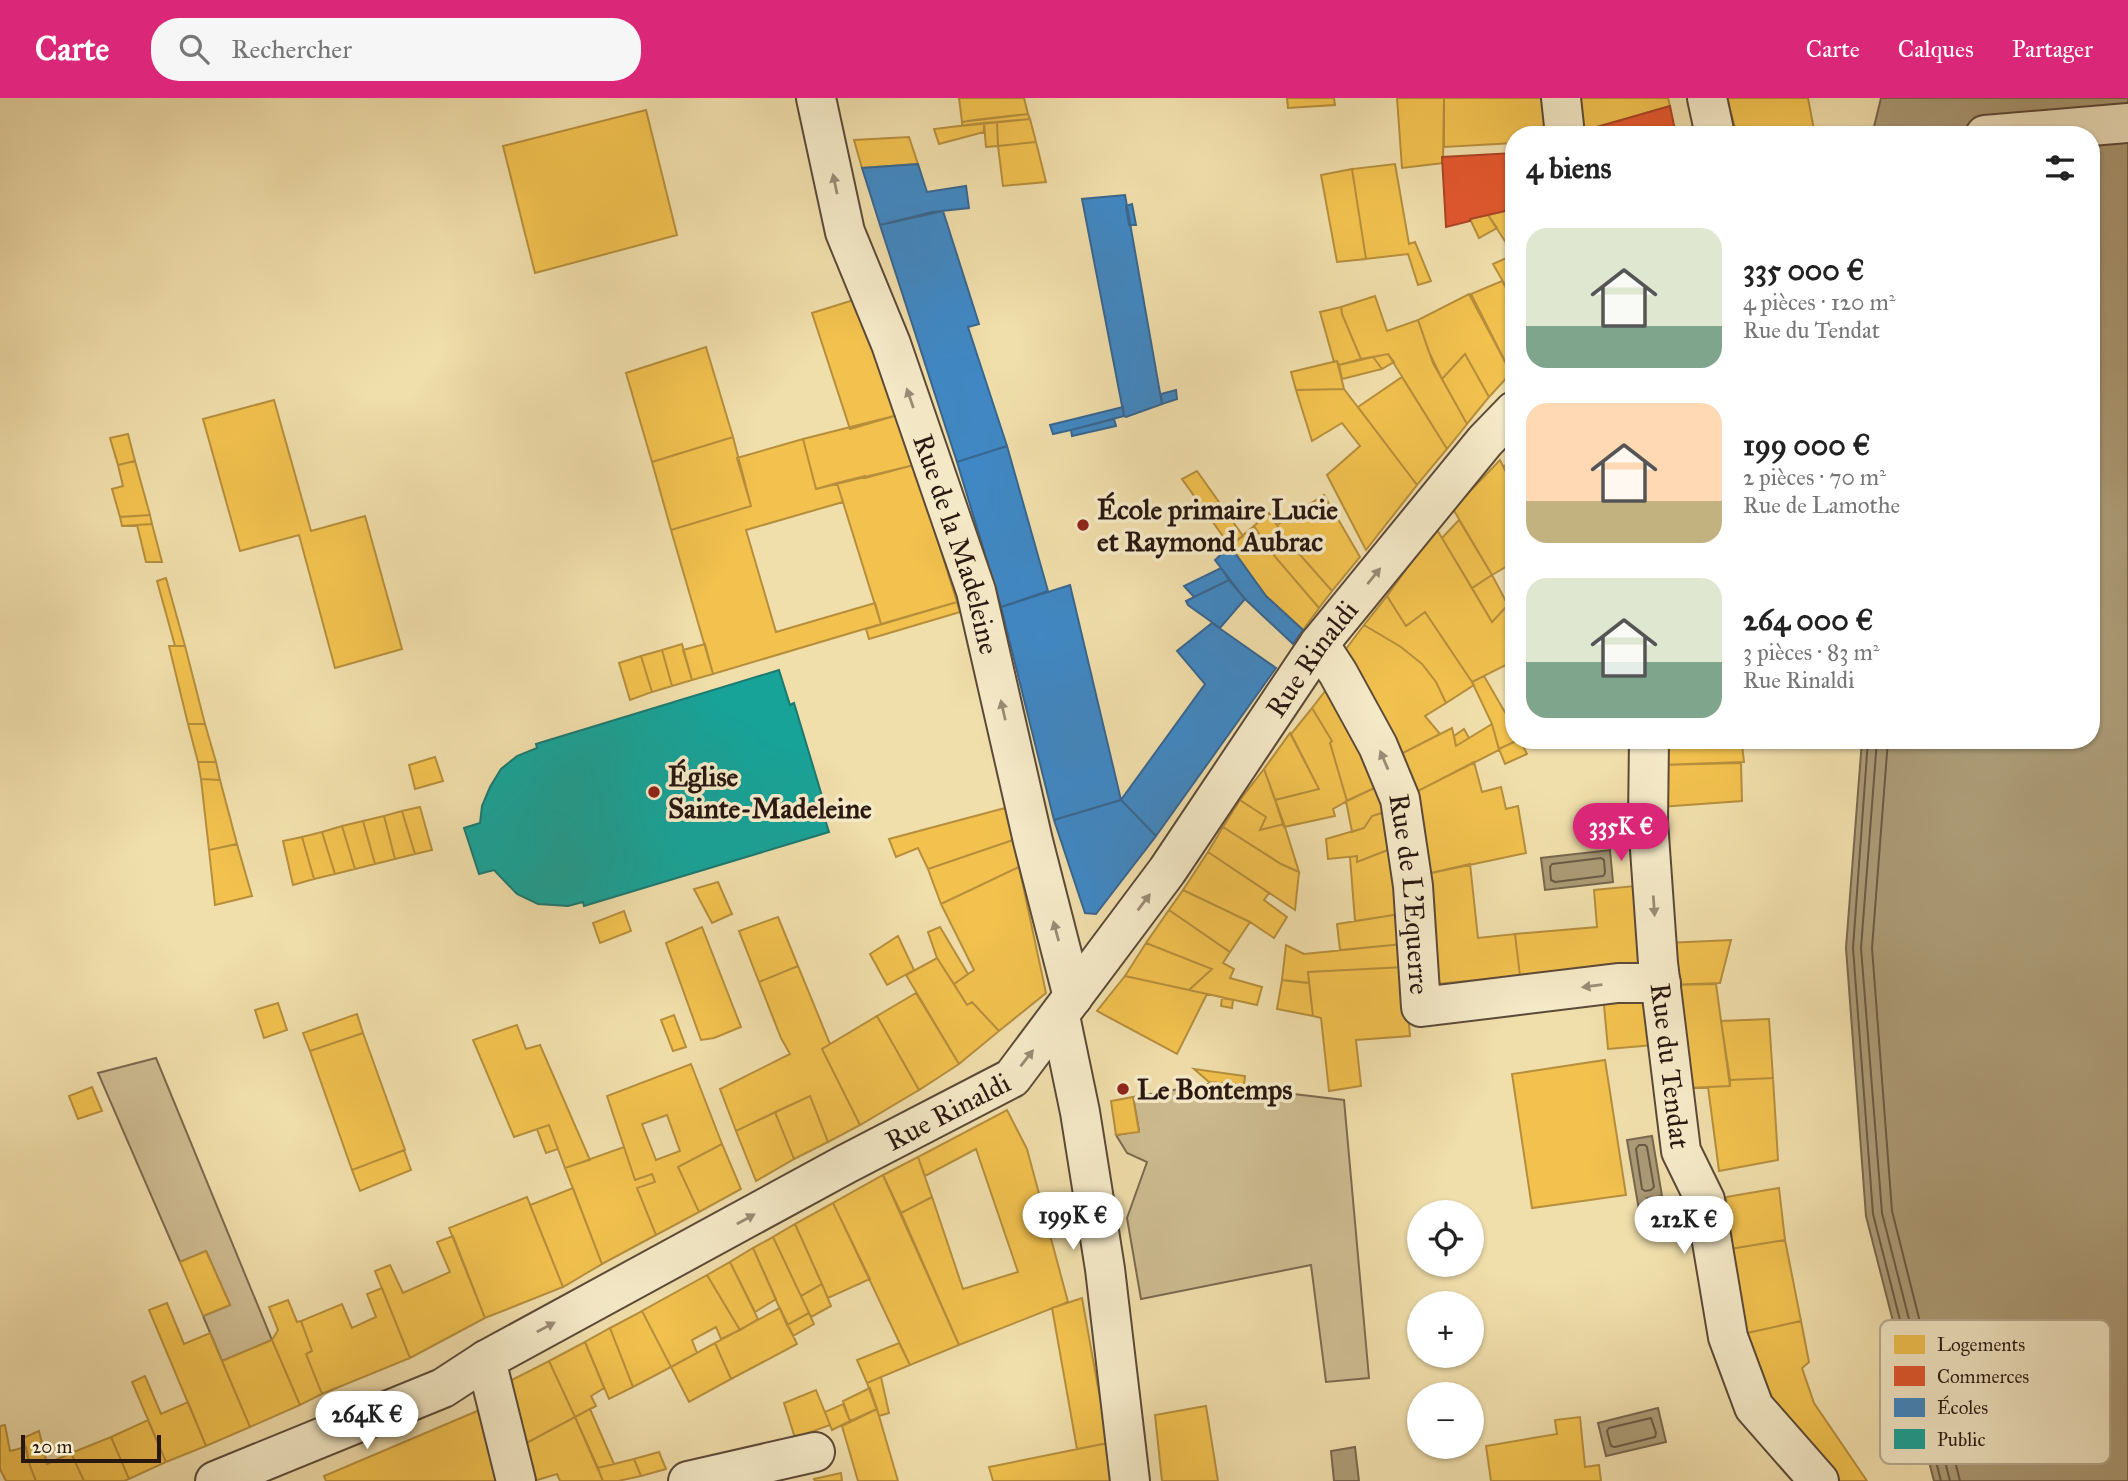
<!DOCTYPE html>
<html lang="fr">
<head>
<meta charset="utf-8">
<style>
  body { margin:0; font-family:"IM FELL Great Primer",serif; background:#f6f6f6; color:#222; height:100vh; display:flex; flex-direction:column; font-size:26px; white-space:nowrap }
  * { box-sizing:border-box; margin:0 }
  p { font-size:23px; color:#767676 }
  .icon { flex:none; width:38px; height:38px; fill:none; stroke:currentColor; stroke-width:2; stroke-linecap:round; stroke-linejoin:round }
  .map { position:relative; flex:1; overflow:hidden }
  .side { position:absolute; left:1505px; top:28px; width:595px; height:623px; display:flex; flex-direction:column; background:#fff; border-radius:28px; box-shadow:0 2px 5px #0004 }
  .side>* { flex:none }
  .tools { position:absolute; left:1407px; top:1102px; display:grid; gap:14px }
  .tools a { display:grid; place-items:center; width:77px; height:77px; border-radius:50%; background:#fff; box-shadow:0 2px 5px #0004; font-size:35px }
  .scale { position:absolute; left:21px; bottom:18px; width:140px; box-sizing:border-box; padding-left:7px; border:4px solid #291811; border-top:0; font-size:19px; line-height:24px; white-space:nowrap; color:#291811; -webkit-text-stroke:5px #f5eac8; paint-order:stroke }
  .price { position:absolute; translate:-50% -60px; padding:0 16px; border-radius:24px; background:#fff; color:#222; font-size:23px; line-height:46px; filter:drop-shadow(0 2px 4px #0008) }
  .price::after { content:''; position:absolute; left:50%; top:42px; width:21px; height:16px; margin-left:-10px; background:inherit; clip-path:polygon(0 0,100% 0,50% 100%) }
  .price.current { background:#db2777; color:#fff }
  ul { padding:0; list-style:none }
  li { display:flex; align-items:center; gap:21px; height:175px; padding:0 21px }
  li span { display:grid; place-items:center; flex:none; width:196px; height:140px; border-radius:21px; color:#555 }
  li>.icon { margin-inline-start:auto }
  span .icon { width:84px; height:84px; fill:#fffc; stroke-width:1 }
  li b { font-size:30px }
  h2 { display:flex; justify-content:space-between; align-items:center; height:84px; padding:0 21px; font-size:30px }
  header { display:flex; align-items:center; gap:42px; box-sizing:border-box; height:98px; padding:0 35px; background:#db2777; color:#fff }
  header strong { font-size:33px }
  nav { display:flex; gap:38px; margin-inline-start:auto; font-size:24px }
  .search { width:490px; height:63px; background:#f6f6f6; display:flex; align-items:center; gap:18px; box-sizing:border-box; padding:0 24px; border-radius:28px; color:#767676; font-size:26px }
  .map>svg:first-child { display:block }
</style>
</head>
<body>
<header>
<strong>Carte</strong>
<div class="search"><svg class="icon" aria-label="search" viewBox="0 0 24 24"><circle cx="10" cy="10" r="6"/><path d="M15 15l6 6"/></svg>Rechercher</div>
<nav><a>Carte</a><a>Calques</a><a>Partager</a></nav>
</header>
<div class="map">
<svg width="2128" height="1383" viewBox="0 0 2128 1383">
  <rect width="100%" height="100%" fill="#f0deab"/>
  <filter id="stains"><feTurbulence type="fractalNoise" baseFrequency=".00286" numOctaves="4"/><feColorMatrix values="0 0 0 0 .2 0 0 0 0 .09 0 0 0 0 .02 0 0 0 .5 -.17"/></filter>
  <radialGradient id="worn" r=".72"><stop offset=".6" stop-color="#630" stop-opacity="0"/><stop offset="1" stop-color="#630" stop-opacity=".3"/></radialGradient>
  <path fill="#cebc91" stroke="#7c6a51" stroke-width="2" d="M156,960l116,282 -50,21 -19,-45 27,-11 -24,-54 -26,11 -82,-189z
    M1208,986l136,16 25,278 -43,4 -15,-117 -170,34 -14,-81 20,-56 -20,-9 -11,-18 23,-4 -6,-34z"/>
  <path fill="#ac9b77" stroke="#78674e" stroke-width="2" d="M1881,0h247v1383h-194l-68,-265 -20,-268 16,-208h229v-605h-219z
    M1610,752l3,32 -68,8 -4,-32z
    M1652,1038l10,60 -15,2 2,10 -10,2 -12,-70z
    M1658,1310l8,34 -60,14 -8,-33z
    M1355,1349l4,34h-25l-3,-30z"/>
  <path fill="#f2c14e" stroke="#b68e3c" stroke-width="2" fill-rule="evenodd" d="M959,0h65l4,16 -66,8z
    M1287,0h47l1,7 -47,3z
    M1397,0h47l-1,65 -41,5z
    M1444,0h106l5,37h-41v8l-70,4z
    M1579,0h89l2,8 -87,25z
    M1727,0h81l7,37h-78z
    M646,12l31,125 -142,38 -32,-127z
    M1028,16l2,5 -68,7v-4l12,-2z
    M1030,21l6,23 -38,4 -1,-24z
    M997,24l1,24 -12,1 -2,-24z
    M984,25v9l-45,12 -5,-15z
    M909,39l9,27 -56,4 -8,-28z
    M1036,44l10,40 -43,4 -5,-40z
    M1395,66l14,80 6,-2 16,39 -13,4 -10,-31 -42,5 -14,-90z
    M1352,71l14,90 -29,3 -16,-87z
    M1514,111v46l-26,-40z
    M1488,117l9,13 -18,10 -9,-19z
    M1513,157h1v46l-21,-37z
    M1502,183l12,20v69l-3,3 -40,-79z
    M1469,196l42,79 -22,24 -24,-43 -23,25 -13,-27 -11,-32z
    M1375,198l12,35 31,-11 15,43 34,61 -20,25 -59,-95 -27,5 -19,-45 -1,-7z
    M860,200l38,117 -48,14 -38,-116z
    M1341,209l1,7 19,45 -22,6 -2,-4 -3,1 -14,-50z
    M706,249l27,90 -81,25 -26,-89z
    M1388,256l6,8 -12,7 -9,-12z
    M1465,256l24,43 -22,27 -25,-45z
    M1373,259l9,12 -40,10 -3,-14z
    M1337,263l7,28 -48,1 -5,-18z
    M1402,279l45,72 -30,36 -59,-78z
    M1344,291l73,96 -51,65 -39,-75 33,-29 -18,-23 -30,18 -16,-51z
    M274,302l37,131 54,-15 37,133 -67,19 -36,-133 -59,16 -37,-132z
    M898,317l16,50 -98,24 -13,-50z
    M128,336l7,27 -17,4 -8,-27z
    M733,339l18,69 -80,24 -19,-68z
    M803,341l13,50 21,-6 6,19 -97,28 30,102 99,-29 6,21 -168,50 -42,-144 80,-24 -14,-48z
    M1514,355v35l-10,-21z
    M1500,362l14,28v74l-22,13 -39,-66z
    M135,363l15,54 -30,2 -8,-28 11,-3 -5,-21z
    M914,367l43,137 -76,22 -44,-141 28,-7v2z
    M1197,373l46,65 -13,10 -48,-67z
    M1324,397l36,62 -28,34 -46,-52 -9,-14z
    M1269,415l17,26 46,52 -13,17 -48,-56 -17,-26z
    M150,417l2,9 -30,2 -2,-9z
    M1459,422l33,55 -20,13 -30,-50z
    M152,426l10,38h-16l-9,-37z
    M1254,428l17,26 48,56 -16,22 -37,-34 -36,-50z
    M1436,430l56,94 16,-17 6,10v46l-42,21 -47,-70 -19,14 -19,-30z
    M1492,477l16,30 -16,17 -20,-34z
    M166,480l19,68h-10l-18,-65z
    M1387,498l19,30 19,-14 49,73 -28,18 -10,-21 -14,-18 -21,-17 -37,-22z
    M957,504l3,10 -91,27 -3,-10z
    M1364,527l37,22 21,17 14,18 10,21 -21,13 15,18 -45,23 -55,-100z
    M682,546l10,36 -20,6 -10,-36z
    M705,546l8,30 -21,6 -9,-30z
    M169,548h16l20,78h-17z
    M662,552l10,36 -20,6 -11,-36z
    M641,558l11,36 -22,8 -11,-37z
    M1484,578l30,52v12h4l-19,9 -7,-25 -20,-42z
    M1332,584l51,102 -36,17 -17,-58 2,-2 -20,-33z
    M1312,610l20,33 -2,2 17,58 -14,8 2,7 -51,11 -9,-27 44,-11 -28,-55z
    M188,626h17l11,38h-18z
    M1492,626l7,26 -85,43 -19,-36 57,-29 4,18z
    M1464,631l5,9 -13,8 -2,-10z
    M1290,635l29,56 -44,11 -11,-31z
    M1518,642h2l7,14 -22,10 -6,-15z
    M1660,642h56l-1,6 27,-1 2,17 -85,3z
    M435,659l8,24 -28,8 -6,-24z
    M198,664h18l4,18 -19,-1z
    M1474,664l8,30 19,-5 5,22 12,-3 8,47 -104,22 -8,-82z
    M1741,665l1,38 -82,6 -1,-42z
    M1264,671l20,55 -24,6 6,-13 -26,-17z
    M201,681l19,1 17,64 -28,6z
    M1383,686l8,26 -19,6 -8,12 -12,4 -6,-31z
    M1240,702l26,17 -6,13 24,-6 15,48 -18,-8 -58,-37z
    M420,709l12,43 -17,4 -13,-43z
    M1005,710l8,32 -85,29 -10,-21 -22,9 -7,-18z
    M1391,712l7,36 -41,16v-6l-29,3 -2,-20 38,-11 8,-12z
    M402,713l13,43 -20,5 -11,-43z
    M384,718l11,43 -20,5 -12,-43z
    M363,723l12,43 -20,5 -13,-43z
    M342,728l13,43 -20,5 -13,-42z
    M1223,729l58,37 18,8 -4,38 -87,-58z
    M322,734l13,42 -21,5 -12,-42z
    M302,739l12,42 -21,6 -10,-44z
    M1013,742l6,27 -78,37 -13,-35z
    M237,746l15,52 -37,9 -6,-55z
    M1398,748l2,68 -45,7 -5,-64 7,-1v6z
    M1208,754l61,41 -5,7 23,17 -13,21 -24,-16 -67,-32z
    M1470,766l8,74 37,-4 5,42 -84,8 -14,-109z
    M1019,769l27,126 -47,38 -27,-29 -5,3 -13,-21 20,-14 -33,-66z
    M718,784l14,32 -20,9 -18,-34z
    M1635,788l4,79 -119,11 -5,-42 82,-7 -3,-37z
    M1183,792l67,32 -20,30 -61,-42z
    M1169,812l61,42 -7,11 11,6 -4,9 32,9 -5,18 -68,-15 23,-21 -66,-26z
    M624,813l7,20 -31,12 -7,-20z
    M1400,816l3,30 -63,6 -3,-26z
    M778,819l20,49 -39,16 -20,-51z
    M702,829l39,100 -27,11 -13,2 -35,-97z
    M940,829l28,47 -14,10 -17,-26 -9,-26z
    M898,838l16,34 -27,15 -17,-31z
    M1731,842l-11,43 -52,2 -2,-42z
    M1146,845l66,26 -23,21 -64,-14z
    M1403,846l1,23 -96,5 1,11 -27,-3 4,-35 18,9z
    M937,860l30,47 5,-3 27,29 -40,33 -53,-89z
    M798,868l32,78 -8,5 38,76 -32,17 -18,-46 -74,35 -16,-42 70,-35 -9,-16 -22,-56z
    M1404,869l6,69 -54,4 5,46 -32,5 -8,-73 -8,-2 -5,-44z
    M1125,878l82,18 -30,60 -80,-43z
    M1282,882l27,3 4,33 -36,-7z
    M1716,886l14,102 -43,2 -19,-103z
    M916,895l43,71 -40,26 -42,-74z
    M1603,896l46,4 5,47 -46,4z
    M1222,900l11,2 -1,8 -11,-2z
    M278,905l9,27 -23,8 -9,-28z
    M357,916l6,19 -53,18 -7,-18z
    M674,917l12,32 -13,4 -12,-31z
    M877,918l42,74 -59,35 -38,-76z
    M1769,921l4,59 -43,2 -9,-59z
    M517,927l9,24 14,-4 50,115 -25,8 -16,-43 -35,12 -41,-97z
    M363,935l42,117 -53,20 -42,-119z
    M1605,962l21,135 -94,13 -20,-134z
    M691,966l31,80 -44,23 21,45 -43,23 -19,-47 18,-6 -3,-8 -17,6 -28,-84zM667,1017l13,36 -24,9 -14,-36z
    M1194,971l51,7 -1,9 -35,-3z
    M1773,980l5,82 -59,11 -11,-84 22,-1v-6z
    M92,989l10,24 -24,8 -9,-23z
    M810,998l18,46 -34,17 -19,-47z
    M1133,999l6,35 -23,3 -5,-34z
    M1007,1012l20,39 41,153 -109,43 -58,-132 31,-16 31,92 55,-17 -42,-123 -51,27 -7,-19z
    M775,1014l19,47 -38,22 -20,-50z
    M549,1027l9,24 -12,4 -9,-24z
    M722,1046l19,45 -42,23 -21,-45z
    M624,1049l11,33 17,-6 3,8 -18,6 19,47 -54,29 -37,-96z
    M404,1052l7,20 -51,21 -8,-21z
    M918,1059l14,40 -31,16 -18,-38z
    M883,1077l76,170 -49,20 -77,-162z
    M573,1090l29,76 -39,23 -33,-82z
    M1779,1090l6,52 -55,9 -4,-52z
    M527,1099l36,90 -78,31 -36,-90z
    M833,1105l37,76 -42,19 -33,-74z
    M795,1126l27,60 -21,12 -28,-59z
    M453,1138l32,82 -75,40 -35,-87 15,-6 13,28 47,-21 -13,-30z
    M773,1139l36,76 -22,12 -34,-77z
    M1785,1142l16,81 -54,12 -17,-84z
    M753,1150l23,51 -21,13 -25,-50z
    M206,1153l24,54 -27,11 -23,-54z
    M730,1164l28,57 -18,11 -33,-55z
    M707,1177l33,55 -19,9 -5,-12 -24,13 5,13 -26,14 -29,-56z
    M822,1186l9,22 -20,11 -10,-21z
    M382,1190l28,70 -88,36 -16,-40 6,-3 -11,-30 41,-17 10,24 24,-11 -9,-23z
    M1082,1200l26,145 -31,6 -25,-141z
    M288,1202l9,22 4,-1 11,30 -6,3 16,40 -22,11 -28,-65 6,-10 -9,-23z
    M167,1205l17,41 26,-11 40,94 -44,19 -57,-136z
    M780,1210l17,36 -66,35 -16,-36z
    M642,1213l29,56 -38,20 -23,-59z
    M809,1215l5,11 -21,12 -6,-11z
    M1801,1223l8,41 -7,6 12,35 53,78h-37l-63,-70 -20,-78z
    M610,1230l23,59 -24,12 -24,-57z
    M272,1242l28,65 -50,22 -28,-66z
    M585,1244l19,46 -13,8 5,10 -21,11 -26,-56z
    M715,1245l16,36 -42,23 -18,-35z
    M899,1245l11,22 -43,18 -10,-23z
    M549,1263l26,56 -56,30 -15,-63z
    M145,1278l16,38 27,-12 18,44 -40,16 -34,-80z
    M881,1279l8,36 -10,3 -12,-33z
    M870,1290l7,21 -27,12 -7,-20z
    M816,1292l14,35 -35,13 -11,-35z
    M843,1306l7,17 -18,9 -7,-18z
    M489,1308l15,75h-178l-2,-5z
    M1206,1308l12,75h-56l-7,-66z
    M590,1311l24,55 -16,4 -23,-51z
    M877,1311l2,7 19,65h-40l-16,-55z
    M575,1319l28,64h-43l-3,-7 -23,7 -15,-34z
    M1580,1319l5,50 14,-2 2,16h-110l-5,-35 71,-12 -2,-14z
    M148,1322l18,42 -37,17 -18,-42z
    M5,1327l5,26 16,-4 4,19 6,15h-30l-6,-12v-43z
    M39,1333l8,33 24,-11 13,28h-48l-6,-15 -7,-28z
    M111,1339l18,42 -5,2h-40l-13,-28z
    M1108,1345l5,38h-120l-4,-14z
    M659,1354l7,17 -25,7 -7,-17z
    M634,1361l7,17 -23,5h-15l-5,-13z
    M841,1375l1,8h-27l-1,-2z"/>
  <path fill="#e4572e" stroke="#ac4425" stroke-width="2" d="M1670,8l6,29h-92l-1,-4z
    M1514,55v56l-44,10v2l-24,6 -4,-70z"/>
  <path fill="#3f88c5" stroke="#38668f" stroke-width="2" d="M918,66l9,28 39,-6 3,22 -37,4 -52,13 -18,-57z
    M1125,97l37,209 -36,13 -2,-1 -42,-217z
    M1132,106l4,21h-7l-3,-19z
    M943,113l36,113 -11,3 39,119 -50,16 -77,-237z
    M1176,292l1,9 -15,5 -1,-10z
    M1123,309l1,9 -53,14 -18,4 -3,-9z
    M1114,321l2,7 -44,10 -1,-6z
    M1007,348l41,145 -47,16 -44,-145z
    M1230,448l36,50 37,34 -10,14 -48,-45 -30,-39z
    M1221,470l8,12 -35,17 -10,-11z
    M1229,482l16,19 -25,29 -32,-23 -2,-4z
    M1070,487l51,215 -67,20 -53,-213z
    M1212,525l64,45 -120,168 -35,-36 84,-116 -28,-33z
    M1121,702l35,36 -60,78 -11,-1 -31,-93z"/>
  <path fill="#17a398" stroke="#1c7970" stroke-width="2" d="M779,572l11,35 4,-2 28,93 -4,1 11,35 -245,74 -1,-4 -15,4 -30,-2 -21,-10 -23,-24 -15,4 -15,-46 16,-5 2,-17 8,-19 11,-18 16,-13 20,-8 -1,-4z"/>
  <g fill="none" stroke-linecap="round" stroke-linejoin="round">
    <path stroke="#6a5a44" stroke-width="2" d="M1868,642l-15,208 20,266 68,267
      M1877,642l-16,208 21,265 68,268
      M1888,642l-16,208 20,263 68,270
      M1601,760l3,2 1,13 -2,3 -48,6 -4,-2 -1,-13 2,-3z
      M1639,1047h6l2,2 7,40 -3,3 -6,1 -3,-2 -6,-40z
      M1651,1320l5,15 -1,4 -40,10 -4,-1 -4,-15 2,-3z"/>
    <defs>
      <g id="minor">
        <path id="s1" d="M816,0l29,134 46,112 85,247 57,250 40,156"/>
        <path d="M1561,0l4,37"/>
        <path d="M1707,0l8,37"/>
        <path d="M1985,37l143,-12"/>
        <path id="s2" d="M1319,546l19,29 40,73 22,53 13,87 8,121 197,-24h43"/>
        <path id="s3" d="M1649,642l-1,81 10,142 23,188 24,49 23,137 26,70 65,74"/>
        <path d="M1060,918l20,96 25,157 25,212"/>
        <path d="M486,1262l30,121"/>
        <path id="s4" d="M215,1383l228,-93 43,-28 360,-196 166,-86 155,-207 152,-227 166,-203 29,-30"/>
        <path d="M688,1383l127,-29"/>
      </g>
    </defs>
    <use href="#minor" stroke="#5b4a38" stroke-width="42"/>
    <use href="#minor" stroke="#f5eac8" stroke-width="38"/>
  </g>
  <defs><path id="oneway-solid" d="M-6-.8H1V-3.2L6.5 0L1 3.2V.8H-6Z" transform="scale(1.75)"/></defs>
  <g fill="#998c76">
    <use href="#oneway-solid" transform="translate(835 86) rotate(-102)"/>
    <use href="#oneway-solid" transform="translate(910 300) rotate(-109)"/>
    <use href="#oneway-solid" transform="translate(1374 478) rotate(-51)"/>
    <use href="#oneway-solid" transform="translate(1003 612) rotate(-103)"/>
    <use href="#oneway-solid" transform="translate(1384 662) rotate(-113)"/>
    <use href="#oneway-solid" transform="translate(1144 804) rotate(-53)"/>
    <use href="#oneway-solid" transform="translate(1654 808) rotate(86)"/>
    <use href="#oneway-solid" transform="translate(1056 833) rotate(-105)"/>
    <use href="#oneway-solid" transform="translate(1592 888) rotate(173)"/>
    <use href="#oneway-solid" transform="translate(1027 960) rotate(-52)"/>
    <use href="#oneway-solid" transform="translate(746 1121) rotate(-29)"/>
    <use href="#oneway-solid" transform="translate(546 1229) rotate(-28)"/>
  </g>
  <g fill="#8f2418" stroke="#f5eac8" stroke-width="2.5">
    <circle cx="1083" cy="427" r="7"/>
    <circle cx="654" cy="694" r="7"/>
    <circle cx="1123" cy="991" r="7"/>
  </g>
  <g text-anchor="middle" stroke-width="7" stroke-linejoin="round" paint-order="stroke">
    <g font-size="28" font-weight="bold" fill="#291811" stroke="#f5eac8" text-anchor="start">
      <text x="1097" y="421">École primaire Lucie<tspan x="1097" dy="32">et Raymond Aubrac</tspan></text>
      <text x="668" y="688">Église<tspan x="668" dy="32">Sainte-Madeleine</tspan></text>
      <text x="1137" y="1001">Le Bontemps</text>
    </g>
    <g font-size="28" fill="#291811" stroke="#f5eac8">
      <text dy="10" stroke="none"><textPath href="#s1" startOffset="469">Rue de la Madeleine</textPath></text>
      <text dy="10" stroke="none"><textPath href="#s4" startOffset="1410">Rue Rinaldi</textPath></text>
      <text dy="10" stroke="none"><textPath href="#s2" startOffset="271">Rue de L'Equerre</textPath></text>
      <text dy="10" stroke="none"><textPath href="#s3" startOffset="327">Rue du Tendat</textPath></text>
      <text dy="10" stroke="none"><textPath href="#s4" startOffset="822">Rue Rinaldi</textPath></text>
    </g>
  </g>
  <rect x="1880" y="1222" width="230" height="144" rx="10" fill="#f5eac8" stroke="#b8ab91" stroke-width="2"/>
  <rect x="1894" y="1237" width="31" height="19" fill="#f2c14e"/>
  <rect x="1894" y="1268" width="31" height="20" fill="#e4572e"/>
  <rect x="1894" y="1300" width="31" height="19" fill="#3f88c5"/>
  <rect x="1894" y="1331" width="31" height="20" fill="#17a398"/>
  <g font-size="19" fill="#291811">
    <text x="1937" y="1253">Logements</text>
    <text x="1937" y="1285">Commerces</text>
    <text x="1937" y="1316">Écoles</text>
    <text x="1937" y="1348">Public</text>
  </g>
  <rect width="100%" height="100%" filter="url(#stains)"/>
  <rect width="100%" height="100%" fill="url(#worn)"/>
</svg>
<div class="tools">
<a><svg class="icon" aria-label="locate" viewBox="0 0 24 24"><circle cx="12" cy="12" r="6"/><path d="M12 2v4M12 18v4M2 12h4M18 12h4"/></svg></a>
<a>+</a>
<a>−</a>
</div>
<div class="scale">20 m</div>
<b class="price current" style="left:1621px;top:765px">335K €</b>
<b class="price" style="left:1073px;top:1154px">199K €</b>
<b class="price" style="left:1684px;top:1158px">212K €</b>
<b class="price" style="left:367px;top:1353px">264K €</b>
<section class="side">
<h2>4 biens<svg class="icon" aria-label="filters" viewBox="0 0 24 24"><path d="M4 7h16M4 17h16"/><circle cx="9" cy="7" r="2"/><circle cx="15" cy="17" r="2"/></svg></h2>
<ul>
<li><span style="background:linear-gradient(#dfe7d0 70%,#7fa58c 0)"><svg class="icon" aria-label="home" viewBox="0 0 24 24"><path d="M3 11l9-7 9 7M6 9v11h12V9"/></svg></span><div><b>335 000 €</b><p>4 pièces · 120 m²</p><p>Rue du Tendat</p></div></li>
<li><span style="background:linear-gradient(#ffd9b3 70%,#c2b280 0)"><svg class="icon" aria-label="home" viewBox="0 0 24 24"><path d="M3 11l9-7 9 7M6 9v11h12V9"/></svg></span><div><b>199 000 €</b><p>2 pièces · 70 m²</p><p>Rue de Lamothe</p></div></li>
<li><span style="background:linear-gradient(#dfe7d0 60%,#7fa58c 0)"><svg class="icon" aria-label="home" viewBox="0 0 24 24"><path d="M3 11l9-7 9 7M6 9v11h12V9"/></svg></span><div><b>264 000 €</b><p>3 pièces · 83 m²</p><p>Rue Rinaldi</p></div></li>
</ul>
</section>
</div>
</body>
</html>
